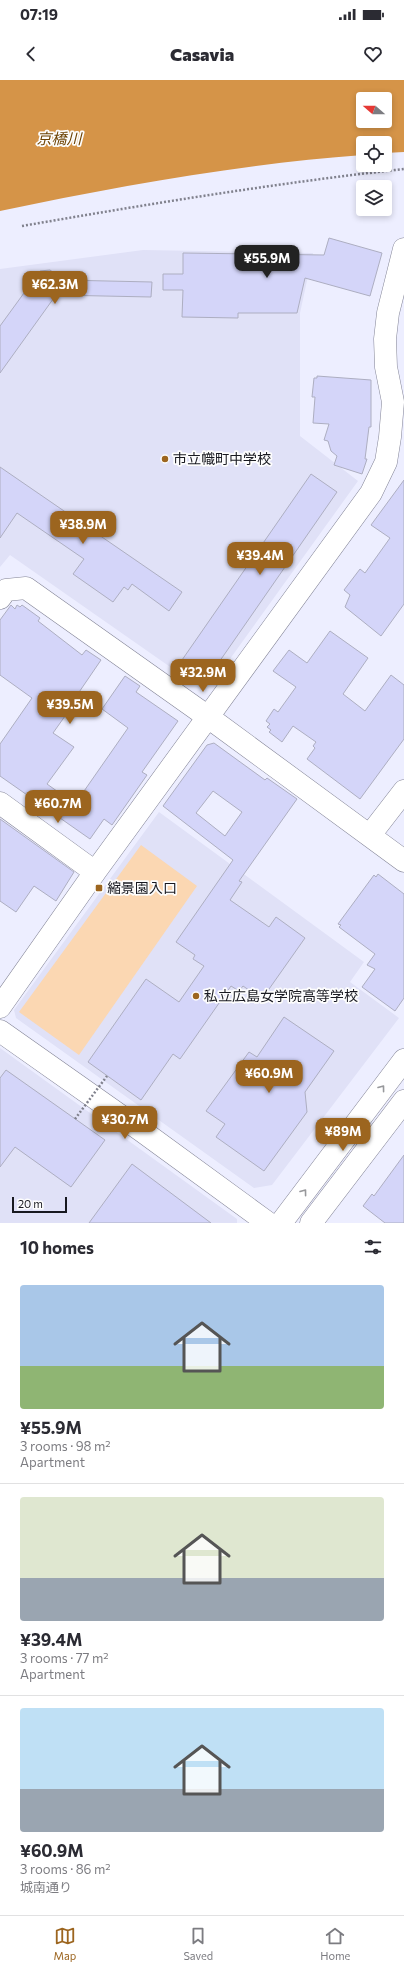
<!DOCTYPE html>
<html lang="en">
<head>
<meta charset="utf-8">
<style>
  body { margin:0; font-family:Commissioner,"Noto Sans JP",sans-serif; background:#f2f2f3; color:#2b2b33; height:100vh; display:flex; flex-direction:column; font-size:15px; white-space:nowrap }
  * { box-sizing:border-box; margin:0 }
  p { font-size:13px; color:#7c7c81 }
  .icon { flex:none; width:22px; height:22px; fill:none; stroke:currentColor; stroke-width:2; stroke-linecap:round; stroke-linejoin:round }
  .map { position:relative; height:1143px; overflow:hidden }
  .sheet { display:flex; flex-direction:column; background:#fff; flex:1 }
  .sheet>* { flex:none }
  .needle { width:26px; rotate:290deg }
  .tools { position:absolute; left:356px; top:12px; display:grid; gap:8px }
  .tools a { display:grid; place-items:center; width:36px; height:36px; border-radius:4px; background:#fff; box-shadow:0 2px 6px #0003; font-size:20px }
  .scale { position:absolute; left:12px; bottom:10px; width:55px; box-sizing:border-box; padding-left:4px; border:2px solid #181920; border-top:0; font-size:11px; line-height:14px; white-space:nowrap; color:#181920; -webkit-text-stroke:3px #fdfdfd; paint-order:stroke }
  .price { position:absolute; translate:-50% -34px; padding:0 9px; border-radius:8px; background:#9c651f; color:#fff; font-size:13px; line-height:26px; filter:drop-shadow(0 1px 2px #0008) }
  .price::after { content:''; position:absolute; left:50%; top:24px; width:12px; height:9px; margin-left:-6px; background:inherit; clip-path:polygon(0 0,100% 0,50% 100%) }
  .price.on { background:#222; color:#fff }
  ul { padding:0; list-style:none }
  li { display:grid; align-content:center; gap:8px; height:212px; padding:0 20px }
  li+li { border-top:1px solid #e1e1e2 }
  li span { display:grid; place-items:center; height:124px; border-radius:4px; color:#555 }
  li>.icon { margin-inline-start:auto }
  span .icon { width:72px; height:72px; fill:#fffc; stroke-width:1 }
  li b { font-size:17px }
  h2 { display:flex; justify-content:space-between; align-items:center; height:48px; padding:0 20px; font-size:17px }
  .status { display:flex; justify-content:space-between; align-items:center; height:28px; padding:0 20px; background:#fff; direction:ltr }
  .status svg { height:11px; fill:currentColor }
  header { display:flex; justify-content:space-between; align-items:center; height:52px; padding:0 20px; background:#fff; font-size:18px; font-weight:800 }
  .tab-bar { display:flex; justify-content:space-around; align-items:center; height:56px; border-top:1px solid #e1e1e2; background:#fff; font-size:11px; color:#7c7c81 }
  .tab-bar a { display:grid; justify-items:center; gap:2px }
  .tab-bar .on { color:#9c651f }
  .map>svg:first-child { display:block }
</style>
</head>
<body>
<div class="status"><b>07:19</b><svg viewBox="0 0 49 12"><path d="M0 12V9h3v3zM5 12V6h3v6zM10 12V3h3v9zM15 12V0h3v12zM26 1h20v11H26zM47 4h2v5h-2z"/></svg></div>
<header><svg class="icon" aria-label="back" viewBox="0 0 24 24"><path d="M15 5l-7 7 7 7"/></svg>Casavia<svg class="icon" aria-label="heart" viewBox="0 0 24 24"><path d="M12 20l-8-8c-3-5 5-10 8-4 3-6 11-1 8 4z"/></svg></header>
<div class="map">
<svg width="404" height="1143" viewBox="0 0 404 1143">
  <rect width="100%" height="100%" fill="#edeeff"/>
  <path fill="#e0e1f7" d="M143,170l170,3 -13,60v123l58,45 -146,203 -16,1 -186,-130 -10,12v-298z
    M159,732l205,150 -14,20 49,36 -127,167 -18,3 -238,-170 -2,-8z
    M0,968l237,171v4h-237z"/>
  <path fill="#fbd7b2" d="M141,765l56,41 -118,169 -60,-43z"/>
  <path fill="#d59448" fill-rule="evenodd" d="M0,0h404v72l-19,1v-10h-22v12c-122,9 -244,31 -363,56zM363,19h22v22h-22z"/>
  <path fill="#d4d5f9" stroke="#adaec1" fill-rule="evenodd" d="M329,158l53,15 -12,43 -65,-18 -8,35h-59v5l-56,-1 1,-27h-20v-16h20v-21l141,2z
    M50,190l13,10 89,2 -1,15 -95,-2 -56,78v-47l40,-55z
    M317,296l54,4v47h-2l-4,32h2l-5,15 -28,-9 3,-9 -6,-5 -3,-10 -4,-1 5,-16 -16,-1 2,-26h-3l2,-19h3z
    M0,387l182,125 -13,19 -37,-27 -4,6 -4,-3 -11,15 -40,-28 11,-15 -67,-46 -17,25z
    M311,394l26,18 -129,186 -26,-18z
    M404,400v124l-23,32 -36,-29 5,-12 -6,-5 16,-21 5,4 25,-35 -19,-13z
    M11,525l4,4 2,-4 3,2 2,-2 18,13 -2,3 44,34 4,-5 15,10 -28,41 2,1 -22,31 21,14 -27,37 28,20 53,-76 -26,-19 23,-33 15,10 -4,6 42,29 -36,51 5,3 -35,50 -8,-6 -14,20 -90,-63v-32l32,-46 -32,-23v-55z
    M330,551l38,27 -25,36 22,17 26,-36 13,10v54l-44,60 -53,-40 8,-11 -2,-2 3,-4 -23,-16 -11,16 -13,-10 2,-2 -4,-3 3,-3 -4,-3 8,-12 4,3 18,-25 -23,-16 16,-21 18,13z
    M214,663l51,37 2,-2 30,21 -58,82 3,1 -12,18 39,27 7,-10 29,21 -43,61 -19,-13 -4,5 -8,-5 -51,73 -7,-5 -32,46 -53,-38 58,-83 33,23 25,-36 -11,-7 2,-4 -19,-13 57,-82 -70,-54 44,-61zM213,711l29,21 -17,24 -29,-23z
    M0,739l74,53 -18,29 -22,-15 -18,26 -16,-11z
    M378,794l26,20v104l-9,13 -33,-24 13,-18 -8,-4 8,-11 -36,-27 2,-2 -3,-1 36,-49 2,2z
    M284,937l50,34 -29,41 2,20 -43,59 -48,-34 9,-13 -19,-13 43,-59 8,5z
    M6,990l99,70 -34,47 -56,-40 -15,20v-89z
    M404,1075v68h-19l-22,-17 9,-12 2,2z
    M132,1084l79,59h-122z"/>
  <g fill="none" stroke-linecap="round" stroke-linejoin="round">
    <defs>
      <path id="minor" d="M0,518l6,-8 20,-2 182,129 196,144
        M0,723l95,69
        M370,755l34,-44
        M0,927l95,-135 276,-379 15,-31 4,-25 3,-35 -7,-35 -1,-28 3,-26 16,-64
        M0,951l142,100 126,92
        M281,1143l123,-163
        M311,1143l93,-122"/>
    </defs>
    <use href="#minor" stroke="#828395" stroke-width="23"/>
    <path stroke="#80818d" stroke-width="2.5" stroke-dasharray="2 2" stroke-linecap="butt" d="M22,146c127,-22 254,-43 382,-57"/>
    <use href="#minor" stroke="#fff" stroke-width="22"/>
    <path stroke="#80818d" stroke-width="2.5" stroke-dasharray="2 2" stroke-linecap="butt" d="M75,1039l32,-43"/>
  </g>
  <defs><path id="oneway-chevron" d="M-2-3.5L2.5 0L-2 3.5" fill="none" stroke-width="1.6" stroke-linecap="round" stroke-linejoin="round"/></defs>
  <g stroke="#97989b">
    <use href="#oneway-chevron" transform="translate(382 1008) rotate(-53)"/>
    <use href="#oneway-chevron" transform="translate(304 1112) rotate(-53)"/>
  </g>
  <g fill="#9c651f" stroke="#fdfdfd" stroke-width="1.5">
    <circle cx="165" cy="379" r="4"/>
    <rect x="95" y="804" width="8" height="8" rx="2"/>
    <circle cx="196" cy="916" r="4"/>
  </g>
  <g text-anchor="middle" stroke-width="3.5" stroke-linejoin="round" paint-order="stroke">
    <g font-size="14" fill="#181920" stroke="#fdfdfd" text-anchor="start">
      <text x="173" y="384">市立幟町中学校</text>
      <text x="107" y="813">縮景園入口</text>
      <text x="204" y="921">私立広島女学院高等学校</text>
    </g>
    <g font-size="15" font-style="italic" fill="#6d4203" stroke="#fdfdfd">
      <text x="59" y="64">京橋川</text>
    </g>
  </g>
</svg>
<div class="tools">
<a><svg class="needle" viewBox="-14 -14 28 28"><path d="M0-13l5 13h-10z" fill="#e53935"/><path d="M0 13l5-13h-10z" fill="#7c7c81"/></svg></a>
<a><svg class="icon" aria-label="locate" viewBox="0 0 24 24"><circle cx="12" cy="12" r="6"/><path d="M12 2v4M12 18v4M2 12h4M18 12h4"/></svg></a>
<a><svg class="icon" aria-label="layers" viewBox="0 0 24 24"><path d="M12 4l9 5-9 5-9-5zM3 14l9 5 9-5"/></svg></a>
</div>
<div class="scale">20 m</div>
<b class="price on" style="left:267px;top:199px">¥55.9M</b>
<b class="price" style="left:55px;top:225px">¥62.3M</b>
<b class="price" style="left:83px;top:465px">¥38.9M</b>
<b class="price" style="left:260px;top:496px">¥39.4M</b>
<b class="price" style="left:203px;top:613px">¥32.9M</b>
<b class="price" style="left:70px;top:645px">¥39.5M</b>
<b class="price" style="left:58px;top:744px">¥60.7M</b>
<b class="price" style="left:269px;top:1014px">¥60.9M</b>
<b class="price" style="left:125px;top:1060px">¥30.7M</b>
<b class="price" style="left:343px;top:1072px">¥89M</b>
</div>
<section class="sheet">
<h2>10 homes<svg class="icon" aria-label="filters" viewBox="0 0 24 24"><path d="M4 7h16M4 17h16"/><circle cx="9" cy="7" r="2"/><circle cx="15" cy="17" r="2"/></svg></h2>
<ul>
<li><span style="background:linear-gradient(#a9c7e8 65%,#8fb573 0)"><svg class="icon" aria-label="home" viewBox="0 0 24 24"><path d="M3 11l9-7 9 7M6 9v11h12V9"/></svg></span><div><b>¥55.9M</b><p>3 rooms · 98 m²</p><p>Apartment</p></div></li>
<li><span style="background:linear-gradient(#dfe7d0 65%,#9aa5b1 0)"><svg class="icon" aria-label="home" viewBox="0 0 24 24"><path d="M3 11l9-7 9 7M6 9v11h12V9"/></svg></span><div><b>¥39.4M</b><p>3 rooms · 77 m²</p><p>Apartment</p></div></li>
<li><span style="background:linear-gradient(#bfe0f5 65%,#9aa5b1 0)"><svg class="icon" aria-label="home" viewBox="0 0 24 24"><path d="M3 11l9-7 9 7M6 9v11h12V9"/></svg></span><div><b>¥60.9M</b><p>3 rooms · 86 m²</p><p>城南通り</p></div></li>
</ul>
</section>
<nav class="tab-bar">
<a class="on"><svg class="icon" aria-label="map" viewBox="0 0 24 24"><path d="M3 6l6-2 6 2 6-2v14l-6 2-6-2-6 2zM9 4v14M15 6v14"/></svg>Map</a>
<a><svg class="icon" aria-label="saved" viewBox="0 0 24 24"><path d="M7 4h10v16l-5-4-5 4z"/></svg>Saved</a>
<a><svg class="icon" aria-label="home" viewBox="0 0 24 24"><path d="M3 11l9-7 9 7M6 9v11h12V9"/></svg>Home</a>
</nav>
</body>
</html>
